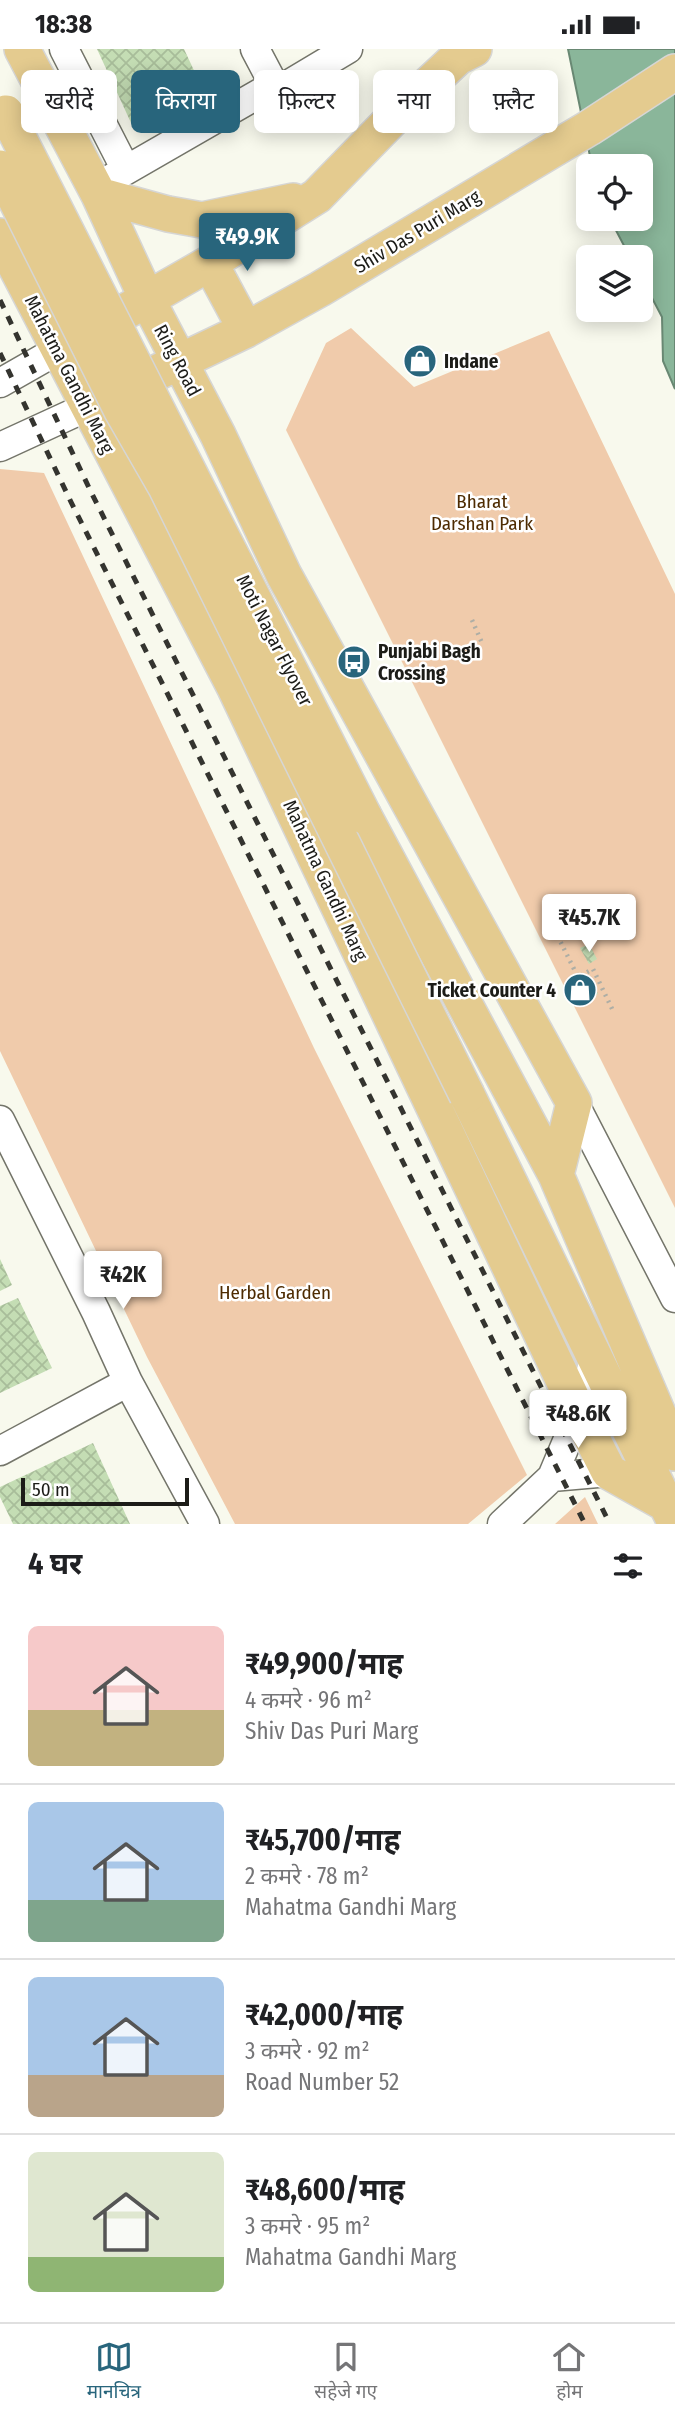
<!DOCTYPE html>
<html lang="hi">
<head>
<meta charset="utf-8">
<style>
  body { margin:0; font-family:"Fira Sans Condensed","Noto Sans Devanagari",sans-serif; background:#f6f6f6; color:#202124; height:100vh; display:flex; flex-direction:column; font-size:26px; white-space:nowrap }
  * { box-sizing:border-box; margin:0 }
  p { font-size:23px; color:#757577 }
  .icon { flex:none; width:38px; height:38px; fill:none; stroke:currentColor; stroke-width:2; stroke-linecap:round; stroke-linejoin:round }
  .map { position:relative; height:1475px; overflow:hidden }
  .side { display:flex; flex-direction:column; background:#fff; flex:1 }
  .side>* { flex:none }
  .hud { position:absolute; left:21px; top:21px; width:634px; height:63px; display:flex; gap:14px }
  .buttons { position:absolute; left:576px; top:105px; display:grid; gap:14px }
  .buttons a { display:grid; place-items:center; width:77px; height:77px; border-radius:10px; background:#fff; box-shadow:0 4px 18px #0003; font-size:35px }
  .scale { position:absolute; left:21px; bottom:18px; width:168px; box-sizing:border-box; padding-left:7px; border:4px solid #1c1c18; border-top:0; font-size:19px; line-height:24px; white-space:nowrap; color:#1c1c18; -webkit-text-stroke:5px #fff; paint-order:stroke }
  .price { position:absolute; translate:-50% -60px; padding:0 16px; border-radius:7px; background:#fff; color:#222; font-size:23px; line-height:46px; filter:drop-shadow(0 2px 4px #0008) }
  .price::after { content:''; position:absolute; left:50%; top:42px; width:21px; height:16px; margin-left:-10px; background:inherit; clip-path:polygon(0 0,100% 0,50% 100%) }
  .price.selected { background:#28657c; color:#fff }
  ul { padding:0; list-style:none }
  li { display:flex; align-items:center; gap:21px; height:175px; padding:0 28px }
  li+li { border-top:2px solid #e0e0e0 }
  li span { display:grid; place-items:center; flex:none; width:196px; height:140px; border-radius:10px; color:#555 }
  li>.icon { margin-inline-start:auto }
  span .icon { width:84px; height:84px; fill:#fffc; stroke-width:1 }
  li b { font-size:30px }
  h2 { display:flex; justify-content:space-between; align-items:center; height:84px; padding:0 28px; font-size:30px }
  .pill { padding:0 24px; border-radius:10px; background:#fff; box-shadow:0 4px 18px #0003; font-size:24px; line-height:63px }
  .pill.selected { background:#28657c; color:#fff }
  .status { display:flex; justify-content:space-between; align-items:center; height:49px; padding:0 35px; background:#fff; direction:ltr }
  .status svg { height:19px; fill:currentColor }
  .tabs { display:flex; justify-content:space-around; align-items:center; height:98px; border-top:2px solid #e0e0e0; background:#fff; font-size:19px; color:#757577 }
  .tabs a { display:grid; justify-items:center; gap:4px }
  .tabs .selected { color:#28657c }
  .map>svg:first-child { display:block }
</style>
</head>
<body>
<div class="status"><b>18:38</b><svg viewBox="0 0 49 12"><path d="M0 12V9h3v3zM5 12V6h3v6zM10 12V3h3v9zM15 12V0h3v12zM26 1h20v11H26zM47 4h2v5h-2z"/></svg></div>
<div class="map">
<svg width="675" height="1475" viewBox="0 0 675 1475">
  <defs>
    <pattern id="building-cross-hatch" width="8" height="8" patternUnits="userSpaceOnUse" patternTransform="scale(1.75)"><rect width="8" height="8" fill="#c4ddb4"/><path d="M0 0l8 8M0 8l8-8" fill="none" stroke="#a8bd9a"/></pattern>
  </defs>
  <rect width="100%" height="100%" fill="#f8f9ed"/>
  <path fill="#f0cbab" d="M351,279l63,59 135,-56 126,263v614l-389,-778 40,-87z
    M0,420l44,4 270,575 213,427 -59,49h-233l-88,-167 -147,-306z
    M585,1448l13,27h-43z"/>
  <path fill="#8ab69a" stroke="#698873" stroke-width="2" d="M568,0h107v340l-12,-28 -1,-44 -21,-40 -1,-20h-10l-20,-38h30v-53h-48z"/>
  <path fill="url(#building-cross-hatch)" d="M97,0h87l20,43 -72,33z
    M589,895l8,15 -8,5 -9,-16z
    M591,930l7,15 -17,7 -6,-14z
    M0,1210l12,26 -12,6z
    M18,1249l34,70 -52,25v-87z
    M93,1394l37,81h-117l-13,-27v-10z"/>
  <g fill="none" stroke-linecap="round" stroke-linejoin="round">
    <defs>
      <path id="minor" d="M64,0l62,121
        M255,0l19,36
        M95,139l179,-103 12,1 62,-37
        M0,334l58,-33
        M0,398l87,-40
        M574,1054l101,195
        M0,1071l96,192 32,70 77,142
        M0,1402l128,-69
        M552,1428l57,-5
        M502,1475l50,-47 27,-64 16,-56"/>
      <path id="major" d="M22,0l77,146 48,104 71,136 66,140 290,528 -18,72 119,278
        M99,146l69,19 34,6 91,-19
        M0,187l235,452 344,725 30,59 57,32 9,18
        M210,214l36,67
        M128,261l82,-47 107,-67 81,-83 60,-56 16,-8
        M158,323l88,-42 74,-41 269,-161 86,-56
        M364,767l192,359
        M467,1046l199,409"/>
    </defs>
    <use href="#minor" stroke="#74756a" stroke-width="31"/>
    <use href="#major" stroke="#d6d6d5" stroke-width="38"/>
    <path stroke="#aeaea5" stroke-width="4.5" stroke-dasharray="2 5" stroke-linecap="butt" d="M472,571l10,23
      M545,862l33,66 15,-8 21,44"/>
    <use href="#minor" stroke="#fff" stroke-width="28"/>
    <use href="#major" stroke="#e4cb8f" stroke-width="35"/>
    <path stroke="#34342f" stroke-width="5" stroke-dasharray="9 9" stroke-linecap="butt" d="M0,251l91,192 519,1032
      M0,304l71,149 514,1022"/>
    <defs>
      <path id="major-bridge" d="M6,64l358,703
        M0,119l121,241 45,78 301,608"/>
    </defs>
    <use href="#major-bridge" stroke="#d6d6d5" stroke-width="38" stroke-linecap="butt"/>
    <use href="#major-bridge" stroke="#e4cb8f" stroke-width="35"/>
  </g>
  <defs>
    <symbol id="shop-disc" viewBox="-11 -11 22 22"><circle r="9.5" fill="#28657c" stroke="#fff"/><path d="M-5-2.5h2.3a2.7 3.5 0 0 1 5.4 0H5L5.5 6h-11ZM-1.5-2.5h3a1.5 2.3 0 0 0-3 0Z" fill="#fff"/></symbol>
    <symbol id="bus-disc" viewBox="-11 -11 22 22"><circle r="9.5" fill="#28657c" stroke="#fff"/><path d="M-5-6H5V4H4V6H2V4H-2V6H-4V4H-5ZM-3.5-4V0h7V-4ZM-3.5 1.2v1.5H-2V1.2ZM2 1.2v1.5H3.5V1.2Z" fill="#fff"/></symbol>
  </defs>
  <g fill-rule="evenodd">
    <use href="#shop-disc" x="401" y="293" width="38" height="38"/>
    <use href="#bus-disc" x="335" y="594" width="38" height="38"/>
    <use href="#shop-disc" x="561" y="922" width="38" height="38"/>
  </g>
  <g text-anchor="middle" stroke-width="5" stroke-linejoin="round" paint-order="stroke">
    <g font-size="19" fill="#1c1c18" stroke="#fff">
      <text transform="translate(417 182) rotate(-31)" y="7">Shiv Das Puri Marg</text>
      <text transform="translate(178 311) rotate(62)" y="7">Ring Road</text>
      <text transform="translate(70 325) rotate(63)" y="7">Mahatma Gandhi Marg</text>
      <text transform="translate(275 591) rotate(63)" y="7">Moti Nagar Flyover</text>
      <text transform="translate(326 831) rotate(65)" y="7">Mahatma Gandhi Marg</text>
    </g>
    <g font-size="19" font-weight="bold" fill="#1c1c18" stroke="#fff" text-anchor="start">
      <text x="444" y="319">Indane</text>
      <text x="378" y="609">Punjabi Bagh<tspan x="378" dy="22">Crossing</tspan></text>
      <text x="556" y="948" text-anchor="end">Ticket Counter 4</text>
    </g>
    <g font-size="19" fill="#4e2b01" stroke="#fff">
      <text x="482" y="459">Bharat<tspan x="482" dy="22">Darshan Park</tspan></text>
      <text x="275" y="1250">Herbal Garden</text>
    </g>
  </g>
</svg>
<div class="buttons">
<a><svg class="icon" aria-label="locate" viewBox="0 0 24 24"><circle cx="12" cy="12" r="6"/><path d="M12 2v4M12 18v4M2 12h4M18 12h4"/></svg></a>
<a><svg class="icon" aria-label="layers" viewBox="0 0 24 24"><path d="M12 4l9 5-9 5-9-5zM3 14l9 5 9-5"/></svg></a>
</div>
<div class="scale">50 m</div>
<b class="price selected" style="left:247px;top:224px">₹49.9K</b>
<b class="price" style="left:589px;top:905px">₹45.7K</b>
<b class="price" style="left:123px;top:1262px">₹42K</b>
<b class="price" style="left:578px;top:1401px">₹48.6K</b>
<div class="hud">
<a class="pill">खरीदें</a>
<a class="pill selected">किराया</a>
<a class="pill">फ़िल्टर</a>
<a class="pill">नया</a>
<a class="pill">फ़्लैट</a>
</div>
</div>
<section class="side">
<h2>4 घर<svg class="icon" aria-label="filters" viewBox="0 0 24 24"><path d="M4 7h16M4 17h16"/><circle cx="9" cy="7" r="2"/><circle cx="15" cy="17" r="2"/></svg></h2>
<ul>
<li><span style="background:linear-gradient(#f6c9c9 60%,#c2b280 0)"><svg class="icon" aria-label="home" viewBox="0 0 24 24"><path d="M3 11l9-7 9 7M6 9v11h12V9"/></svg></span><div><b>₹49,900/माह</b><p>4 कमरे · 96 m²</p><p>Shiv Das Puri Marg</p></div></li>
<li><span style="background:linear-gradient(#a9c7e8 70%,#7fa58c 0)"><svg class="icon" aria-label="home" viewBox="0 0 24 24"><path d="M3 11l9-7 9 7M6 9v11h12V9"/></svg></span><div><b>₹45,700/माह</b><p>2 कमरे · 78 m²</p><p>Mahatma Gandhi Marg</p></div></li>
<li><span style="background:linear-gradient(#a9c7e8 70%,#b9a48a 0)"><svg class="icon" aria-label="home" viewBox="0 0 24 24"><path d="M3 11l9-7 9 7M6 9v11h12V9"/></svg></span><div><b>₹42,000/माह</b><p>3 कमरे · 92 m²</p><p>Road Number 52</p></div></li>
<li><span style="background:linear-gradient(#dfe7d0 75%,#8fb573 0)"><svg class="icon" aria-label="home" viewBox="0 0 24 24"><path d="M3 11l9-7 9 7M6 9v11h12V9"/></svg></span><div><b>₹48,600/माह</b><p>3 कमरे · 95 m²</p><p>Mahatma Gandhi Marg</p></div></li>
</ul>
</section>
<nav class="tabs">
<a class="selected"><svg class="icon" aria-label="map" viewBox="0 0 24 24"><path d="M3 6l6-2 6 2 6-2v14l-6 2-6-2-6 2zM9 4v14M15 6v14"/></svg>मानचित्र</a>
<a><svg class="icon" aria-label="saved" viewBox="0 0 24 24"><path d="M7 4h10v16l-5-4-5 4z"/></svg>सहेजे गए</a>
<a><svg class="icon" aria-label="home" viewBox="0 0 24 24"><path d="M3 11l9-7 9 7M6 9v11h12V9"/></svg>होम</a>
</nav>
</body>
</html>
